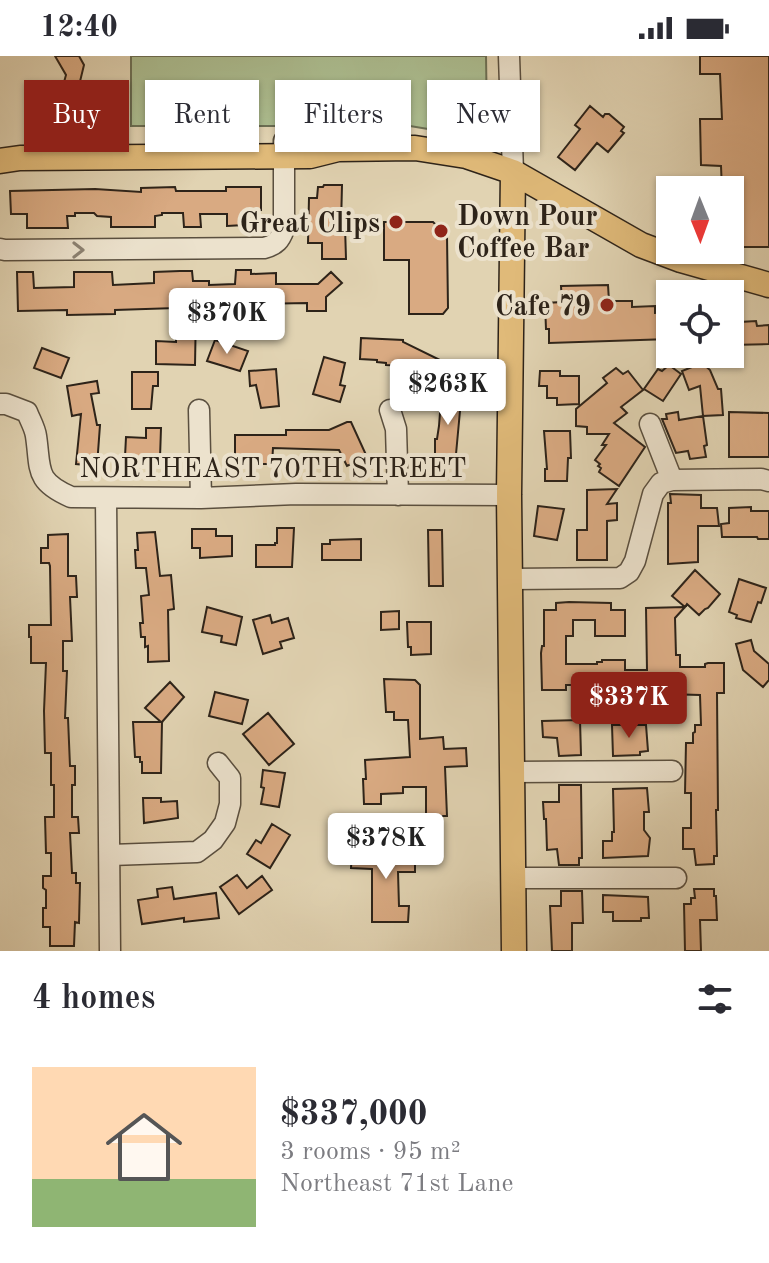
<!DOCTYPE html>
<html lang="en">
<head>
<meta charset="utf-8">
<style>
  body { margin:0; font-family:"Old Standard TT",serif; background:#f7f7f7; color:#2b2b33; height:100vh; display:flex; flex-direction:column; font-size:30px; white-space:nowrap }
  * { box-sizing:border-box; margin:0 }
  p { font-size:26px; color:#7c7c81 }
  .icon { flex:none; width:44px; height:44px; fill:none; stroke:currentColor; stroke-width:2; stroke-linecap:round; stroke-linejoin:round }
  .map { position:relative; height:895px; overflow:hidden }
  .side { display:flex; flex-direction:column; background:#fff; flex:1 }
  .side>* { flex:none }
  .guide { position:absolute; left:24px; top:24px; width:722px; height:72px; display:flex; gap:16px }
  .needle { width:52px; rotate:179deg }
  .controls { position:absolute; left:656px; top:120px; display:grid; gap:16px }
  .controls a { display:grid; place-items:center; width:88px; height:88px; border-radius:0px; background:#fff; box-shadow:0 2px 6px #0004; font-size:40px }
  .price { position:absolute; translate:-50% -68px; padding:0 18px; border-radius:8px; background:#fff; color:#222; font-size:26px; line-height:52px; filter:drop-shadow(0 2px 4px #0008) }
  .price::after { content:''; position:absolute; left:50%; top:48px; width:24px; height:18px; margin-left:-12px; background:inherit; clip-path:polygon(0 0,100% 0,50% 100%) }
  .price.on { background:#8f2418; color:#fff }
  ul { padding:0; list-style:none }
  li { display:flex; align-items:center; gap:24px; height:200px; padding:0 32px }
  li span { display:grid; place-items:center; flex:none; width:224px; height:160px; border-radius:0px; color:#555 }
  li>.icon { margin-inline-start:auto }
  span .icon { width:96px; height:96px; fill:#fffc; stroke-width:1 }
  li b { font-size:34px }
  h2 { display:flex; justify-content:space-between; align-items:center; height:96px; padding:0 32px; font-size:34px }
  .chip { padding:0 28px; border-radius:0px; background:#fff; box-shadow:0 2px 6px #0004; font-size:28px; line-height:72px }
  .chip.on { background:#8f2418; color:#fff }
  .status { display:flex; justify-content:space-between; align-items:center; height:56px; padding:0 40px; background:#fff; direction:ltr }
  .status svg { height:22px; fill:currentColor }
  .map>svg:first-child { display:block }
</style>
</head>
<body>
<div class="status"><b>12:40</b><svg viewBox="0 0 49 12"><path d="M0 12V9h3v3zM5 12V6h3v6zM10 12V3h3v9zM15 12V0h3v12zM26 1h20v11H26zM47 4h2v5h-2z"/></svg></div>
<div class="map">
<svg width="769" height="895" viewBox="0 0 769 895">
  <rect width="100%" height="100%" fill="#e1d3b2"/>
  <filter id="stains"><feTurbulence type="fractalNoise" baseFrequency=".0025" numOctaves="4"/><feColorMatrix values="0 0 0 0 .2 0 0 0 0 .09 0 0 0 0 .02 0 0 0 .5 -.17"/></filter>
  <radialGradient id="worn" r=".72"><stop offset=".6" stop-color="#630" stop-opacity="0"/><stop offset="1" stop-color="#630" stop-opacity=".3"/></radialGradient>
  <path fill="#acbe91" stroke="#6c7055" stroke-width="2" d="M131,0h355l1,66 -10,12h-19l-48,-8h-279z"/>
  <path fill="#d9aa82" stroke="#2d2319" stroke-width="2" d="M55,0h24l5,9 -8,33 -15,-5 5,-18z
    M700,0h69v191h-39v-57h-8l-1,-24 -20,-1 -1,-46h22l-2,-45h-20z
    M590,50l13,11 2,-3h4l15,13 -3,4 3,2 -16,19 -11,-9 -22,27 -17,-13 22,-28 -5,-4z
    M324,129h18l-1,41h4l1,33h-24v-16h-14l1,-45h8l1,-11h5z
    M175,131l1,4h50v-4h35v23l-17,1v14l-17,1v-12h-27l1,13h-17l-1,-14h-21v2l-7,1v11h-44v-10l-14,-1 -3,-3h-19v3h-8l1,12h-41v-14h-16l-1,-23 85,-2 46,3v-4z
    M384,166h49l14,14 1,72 -5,6h-34v-54h-25z
    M236,214h15v4l25,-1v11h42l13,-12 11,11 -16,14v14h-19v-8l-56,1v4h-17v2h-38l-1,55 -39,-1v-23l20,1v-34l-61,2v4l-48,1v-5l-49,1 -1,-39h16l1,16 40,-1v-15h38l1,13 41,-2v-11l26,-1h12l1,10h16v4l26,-1z
    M608,229l1,16h23v6l23,-1v7l15,-1v27l-121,4v-14h-3l-1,-26 17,-1 -1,-16z
    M756,265l1,5 12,-1v19l-39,1v-19l11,-1 -1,-3z
    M361,282l42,2v2l41,20 -8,17 -28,-13 -22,-1v-2l-9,-1v-2l-17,-1z
    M215,284l33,11 -8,20 -33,-10z
    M42,292l27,10 -8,20 -27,-10z
    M324,301l21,6 -5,22 5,1 -5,16 -27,-8z
    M702,307l8,7 8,19h3l2,26 -20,1 4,29 -3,1 2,11 -16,2 -2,-8 -12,2 -14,-34h5l-1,-5 12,-2 1,8 24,-4 -3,-30 -11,4 -7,-19z
    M669,309l12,9 -18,27 -19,-12 14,-20 4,2z
    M616,312l7,6 5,-3 15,19 -22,17 6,6 -13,10 31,24 -26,39 -20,-14 2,-4 -3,-2 2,-2 -5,-4 11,-15h-4l7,-11h-22v-7l-11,-1v-17l31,-26 -4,-5z
    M276,313l3,37 -18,2 -5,-23 -6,1 -1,-15z
    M540,315h20v5h19v28l-22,1v-7h-10v-12h-8z
    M132,316h26v14h-5l-2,23h-19z
    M97,325l2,12 -8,1 6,31h3l-3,41 -21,-2 5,-50 -9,2 -5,-30z
    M442,331l20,2 -7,76 -20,-1v-25h2l2,-13z
    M729,356l40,1v44h-40z
    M347,366h4l16,35 -20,9 -8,-16 -66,-2 -1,16h-14v-7h-23v-22h51v-5h43z
    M146,372h15l-1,30 -35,-1 1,-20 20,1z
    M544,375h26l1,27h-3l-1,23h-22v-12h2z
    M617,433l-10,15 10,-1v17l-10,1v39h-30v-30h10v-40z
    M670,438l31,1v13h16l2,18h-21v36l-30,2v-61h3z
    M538,450l26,3 -7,31 -23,-4z
    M751,451v4h18v28h-11l-1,-2h-35l-1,-13 8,-1v-15z
    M277,472h17l-2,39h-36v-22h19v-2h2z
    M192,473h24v7h16v20l-32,2v-10h-8z
    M428,474h14l1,56h-14z
    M155,476l5,44 11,-1 3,34 -6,1 1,51 -21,1v-16l-3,1v-10h-4l-1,-14h3l-2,-27 8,-1 -3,-27h-10l-1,-18h3l-1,-17z
    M68,478v42h8l1,21h-7l2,44h-9v30h4l-2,47h3l2,48h5v19h-3v32h6l1,16h-9l2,40h4v10h4l-1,40 -4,-1 -1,24h-24v-19h-7v-19h3v-18l-3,-2v-12h8v-23h-5l-1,-36h9v-32h-3v-32h-6l-1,-42 2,-48h-15v-26h-2v-12h22l-1,-59 -1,-3h-8v-15h7v-13z
    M361,483v21h-39v-16h8v-4z
    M695,514l25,24 -12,14 -3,1 -6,6 -12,-11 -2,3 -13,-11z
    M739,523l27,9 -5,15 -3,-1 -7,20 -15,-4 1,-3 -8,-3z
    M569,546l42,1v7h14v26h-30v-16h-22v16h-7v28h31v-2h5v-2h23v10h22l-1,-62 39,-1 -10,11 1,37h4v12h25v-3l3,-1h16v30h-7l1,117h-2l1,46h-3v8l-18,1 -2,-16h-11v-21h8v-35h-6l1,-50h7v-10l2,-1v-7h6l-1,-30 -35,-1v-2h-3v-9h-27v9h-35l-1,-7h-33v5h-24l-1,-37 1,-7h2v-36h12v-7z
    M207,551l35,10 -6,28 -15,-3 1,-6 -20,-4z
    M399,555v18l-18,1v-18z
    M270,559l2,8 16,-5 6,20 -14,4 2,6 -19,6 -10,-34z
    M407,566h24v32l-20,1v-8h-3z
    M751,584l3,11 15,13v16l-6,7 -20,-17 -7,-26z
    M384,623l31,1 5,5v54l23,-2 1,12 22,-1 1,18 -22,1 2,49h-21v-29h-23v6l-22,1v10h-17l-1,-25h3l-1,-19 45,-3 -2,-37h-14v-8h-8z
    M170,626l14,15 -22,25 -1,51h-19v-11h-2v-5h-5l-2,-35h28l-16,-14z
    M215,636l33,8 -6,24 -33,-8z
    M268,657l26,31 -25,21 -26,-31z
    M580,664l1,35 -22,1 -2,-18 -14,-1 -1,-16z
    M612,669h34l2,26 -8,1v3l-27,1z
    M263,714l22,3 -6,34 -18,-3 3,-16 -3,-1z
    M559,729h22l1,73h-3v7h-20l-2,-16 -10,1 -1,-31h-2l-1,-17h16z
    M647,732l2,24h-5v18l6,8 -2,18 -45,2v-17h9v-9h2l-1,-43z
    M143,742h18v4l16,-1 1,17 -34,5z
    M272,768l18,11 -20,33 -23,-14 9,-14 5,3z
    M376,793l39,2v21h-17l1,34h10l-1,16h-36v-53l-21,-1 1,-16 14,1v-2h10z
    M237,819l10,13 15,-12 10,14 -33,24 -19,-27z
    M172,831l2,12 42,-6 3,25 -35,4v-4l-42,6 -4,-24 20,-3 -1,-8z
    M694,833h20v7h2l1,24h-17l1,31h-16l-1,-47h7v-6h4z
    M561,835h21l1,32h-11v28h-20l-2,-45h11z
    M603,839l45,2 1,21h-8v3h-28v-9h-10z"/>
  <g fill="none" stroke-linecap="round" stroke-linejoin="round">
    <defs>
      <path id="minor" d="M509,0l4,116
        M0,193l5,1 259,-2c12,-3 16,-8 20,-19v-88
        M0,348h6l21,8c3,8 8,16 9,24 5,33 -2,45 35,61l130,1 95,-4 213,1
        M199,354l2,88
        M390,354l6,19 2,66
        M650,368l22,56
        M106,442l4,453
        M511,523l109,-1 9,-6 6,-11 18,-67 8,-11 11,-3 89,-1 8,2
        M512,716l160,-1
        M111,799l86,-3 16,-12 12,-17 5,-19v-26l-12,-15
        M513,822h163"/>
      <path id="major" d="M0,105l20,-3 290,-2 28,-7 77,-1 51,8 47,16 128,73 40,15 88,25
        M513,116l-4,323 5,456"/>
    </defs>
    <use href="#minor" stroke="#5a4f3f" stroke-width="23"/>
    <use href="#major" stroke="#2d2319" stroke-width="27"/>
    <use href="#minor" stroke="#ece2cd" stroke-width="20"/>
    <use href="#major" stroke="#e0ba79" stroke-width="24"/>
  </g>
  <defs><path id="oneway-chevron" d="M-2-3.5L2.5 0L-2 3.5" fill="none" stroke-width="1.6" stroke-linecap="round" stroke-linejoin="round" transform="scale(2)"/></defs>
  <use stroke="#8c8273" href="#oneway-chevron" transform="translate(78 194)"/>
  <g fill="#8f2418" stroke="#ece2cd" stroke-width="3">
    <circle cx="396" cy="166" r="8"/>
    <circle cx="441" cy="175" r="8"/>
    <circle cx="607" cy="249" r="8"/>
  </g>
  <g text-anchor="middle" stroke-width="8" stroke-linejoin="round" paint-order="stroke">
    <g font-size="28" font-weight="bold" fill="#2d2319" stroke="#ece2cd" text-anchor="end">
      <text x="457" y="169" text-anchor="start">Down Pour<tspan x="457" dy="32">Coffee Bar</tspan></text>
      <text x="380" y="176">Great Clips</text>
      <text x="591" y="259">Cafe 79</text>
    </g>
    <g font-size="28" fill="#2d2319" stroke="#ece2cd">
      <text x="273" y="421">NORTHEAST 70TH STREET</text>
    </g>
  </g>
  <rect width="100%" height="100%" filter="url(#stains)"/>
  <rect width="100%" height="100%" fill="url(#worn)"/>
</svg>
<div class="controls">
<a><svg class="needle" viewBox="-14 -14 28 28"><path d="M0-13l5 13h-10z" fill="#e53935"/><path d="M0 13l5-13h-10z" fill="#7c7c81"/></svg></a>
<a><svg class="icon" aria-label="locate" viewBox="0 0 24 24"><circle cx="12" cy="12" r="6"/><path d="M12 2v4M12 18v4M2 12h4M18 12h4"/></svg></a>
</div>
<b class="price" style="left:227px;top:300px">$370K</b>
<b class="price" style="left:448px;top:371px">$263K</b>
<b class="price on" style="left:629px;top:684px">$337K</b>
<b class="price" style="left:386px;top:825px">$378K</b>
<div class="guide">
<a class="chip on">Buy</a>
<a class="chip">Rent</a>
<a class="chip">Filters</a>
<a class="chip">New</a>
</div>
</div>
<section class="side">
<h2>4 homes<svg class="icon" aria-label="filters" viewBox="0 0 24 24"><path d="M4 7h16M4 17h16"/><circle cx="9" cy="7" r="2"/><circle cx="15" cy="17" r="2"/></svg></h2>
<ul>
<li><span style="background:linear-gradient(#ffd9b3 70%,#8fb573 0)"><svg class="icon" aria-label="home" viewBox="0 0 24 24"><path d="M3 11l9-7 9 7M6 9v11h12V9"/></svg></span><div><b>$337,000</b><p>3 rooms · 95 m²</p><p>Northeast 71st Lane</p></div></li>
</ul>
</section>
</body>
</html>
